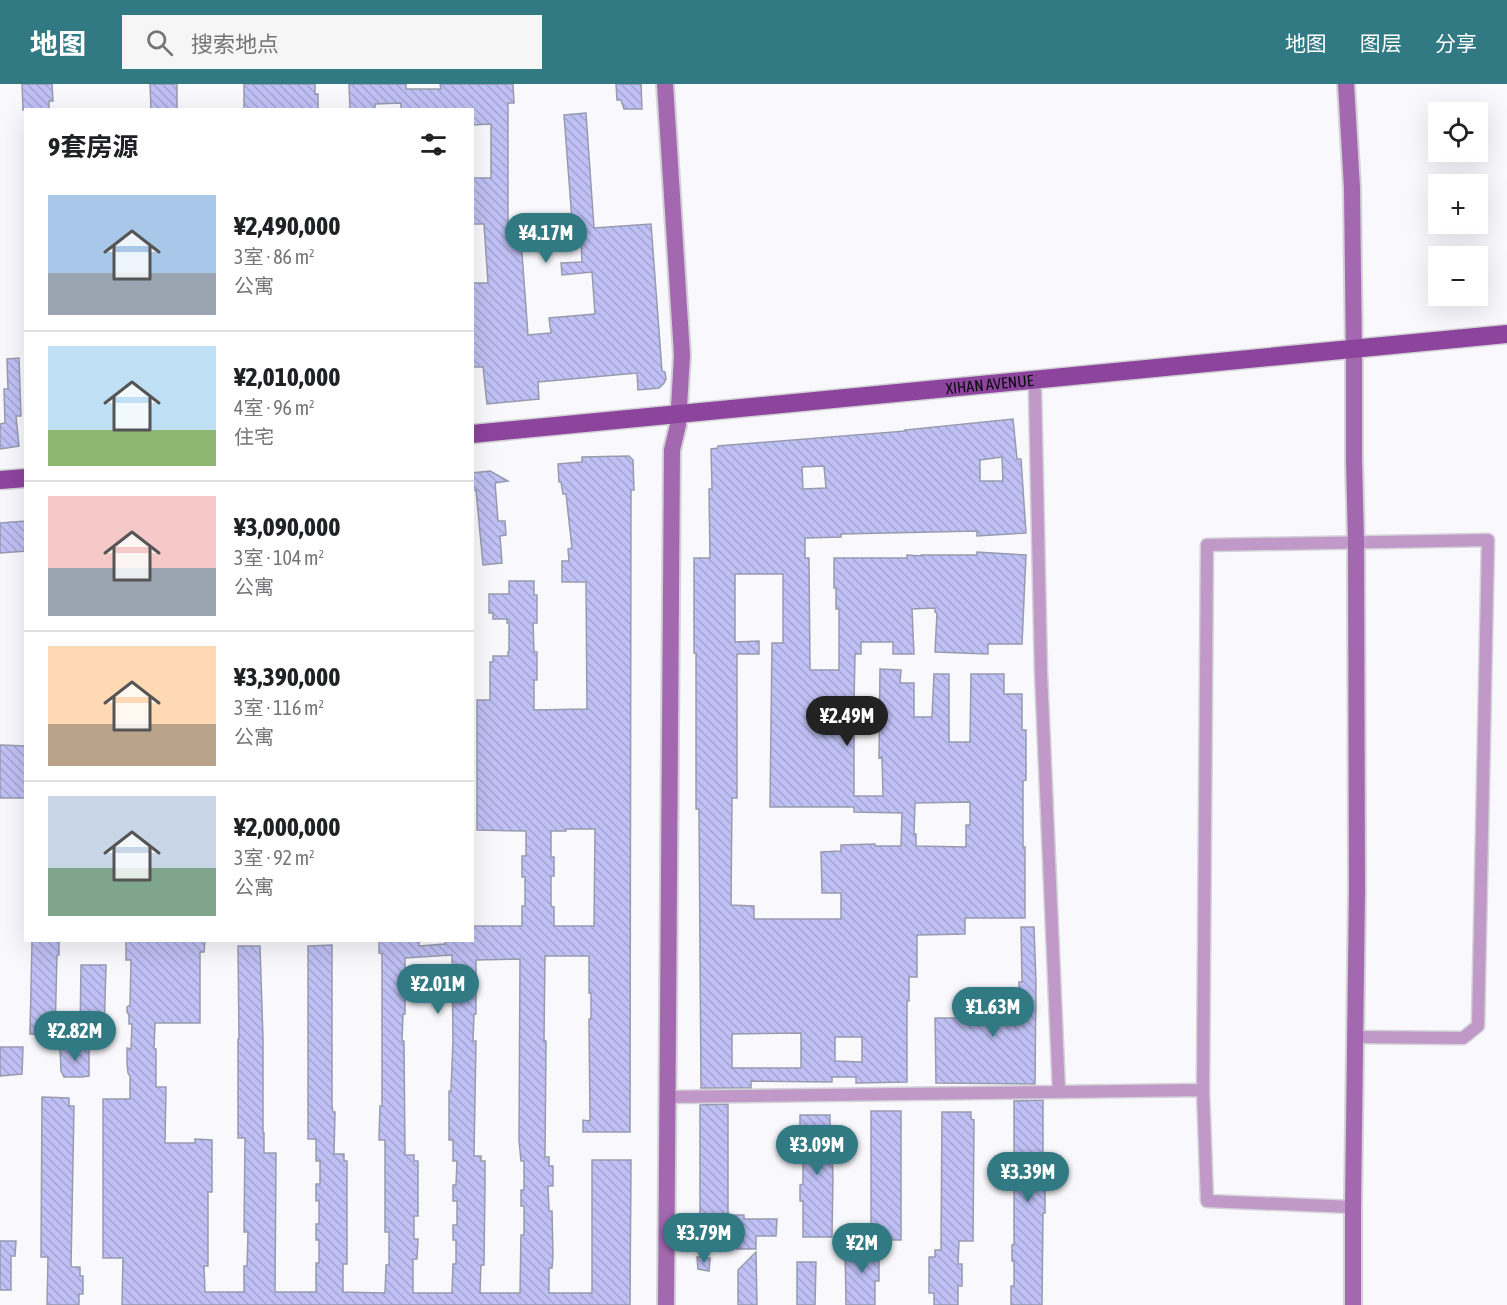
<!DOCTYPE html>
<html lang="zh">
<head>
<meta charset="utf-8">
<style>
  body { margin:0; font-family:"Asap Condensed","Noto Sans SC",sans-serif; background:#f6f6f6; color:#202124; height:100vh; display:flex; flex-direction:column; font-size:22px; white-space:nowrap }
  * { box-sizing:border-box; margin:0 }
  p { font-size:20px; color:#757577 }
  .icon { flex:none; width:33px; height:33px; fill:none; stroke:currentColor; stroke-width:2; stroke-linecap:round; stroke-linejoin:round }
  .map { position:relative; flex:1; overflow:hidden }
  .sheet { position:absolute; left:24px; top:24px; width:450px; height:834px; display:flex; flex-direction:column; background:#fff; border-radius:0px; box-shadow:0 6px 24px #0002 }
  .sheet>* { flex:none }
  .buttons { position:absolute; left:1428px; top:18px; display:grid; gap:12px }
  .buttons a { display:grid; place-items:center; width:60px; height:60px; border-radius:0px; background:#fff; box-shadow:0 6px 24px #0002; font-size:30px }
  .price { position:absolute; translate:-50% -51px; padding:0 14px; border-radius:21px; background:#327a83; color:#fff; font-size:20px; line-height:39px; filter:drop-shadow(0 2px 3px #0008) }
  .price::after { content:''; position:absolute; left:50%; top:36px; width:18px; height:14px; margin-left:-9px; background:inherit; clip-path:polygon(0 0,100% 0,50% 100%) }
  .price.active { background:#222; color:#fff }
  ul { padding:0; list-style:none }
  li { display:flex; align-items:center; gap:18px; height:150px; padding:0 24px }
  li+li { border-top:2px solid #e0e0e0 }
  li span { display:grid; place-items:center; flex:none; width:168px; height:120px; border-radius:0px; color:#555 }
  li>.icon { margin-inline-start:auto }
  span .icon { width:72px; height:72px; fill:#fffc; stroke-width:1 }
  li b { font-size:26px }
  h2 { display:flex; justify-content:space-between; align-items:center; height:72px; padding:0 24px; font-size:26px }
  header { display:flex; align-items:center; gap:36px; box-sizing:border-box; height:84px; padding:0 30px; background:#327a83; color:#fff }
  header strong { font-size:28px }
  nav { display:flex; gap:33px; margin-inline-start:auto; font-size:21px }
  .search { width:420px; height:54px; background:#f6f6f6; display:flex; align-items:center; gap:15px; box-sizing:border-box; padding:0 21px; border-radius:0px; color:#757577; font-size:22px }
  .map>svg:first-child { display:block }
</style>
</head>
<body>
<header>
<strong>地图</strong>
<div class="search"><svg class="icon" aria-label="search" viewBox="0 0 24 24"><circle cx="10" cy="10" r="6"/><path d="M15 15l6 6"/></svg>搜索地点</div>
<nav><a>地图</a><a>图层</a><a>分享</a></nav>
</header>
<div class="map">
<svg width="1507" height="1221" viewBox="0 0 1507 1221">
  <defs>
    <pattern id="building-back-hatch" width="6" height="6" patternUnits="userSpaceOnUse" patternTransform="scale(1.5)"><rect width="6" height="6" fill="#bfc1f5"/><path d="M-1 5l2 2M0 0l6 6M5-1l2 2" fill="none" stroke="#a3a4d1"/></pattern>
  </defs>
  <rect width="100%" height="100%" fill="#f9f8fc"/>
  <path fill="url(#building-back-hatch)" stroke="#989aae" stroke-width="1.5" fill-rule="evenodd" d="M22,0h30l1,17h-4v9h-26z
    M150,0h27v26h-26z
    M244,0h71v10h3v16h-74z
    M349,0h57v5h35l-1,-5h73l1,19h-6v121l12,-1v3l37,-2 1,14 -37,2 7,95 23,-2 -2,-15 46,-4 -3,-42 -30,3 -1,-12 21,-1 -2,-42h-8l-8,-105 22,-2 8,115 57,-4 11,147 3,1 1,7 -2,4 -5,5 -21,2 -1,-17 -99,9 1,17 -52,5 -4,-37h-11v-84h16l-4,-59h-12v-46h19v-54l-19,1v-15h-71v-7l-26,1v6h-25z
    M616,0h25l1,25h-18l-3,-9h-4z
    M19,274l2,58h-5l3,30 -19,3v-25l5,-1 -1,-34h4l-1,-30z
    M1013,335l4,40h4l5,74 -49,3v-5l-136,3v3l-36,1v20h4l1,112h29v-61h-3v-21h-2v-30h73v-3l14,1v-1h56v-3l49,3 -4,89h-34v10l-53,-2 2,-39 -2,-1v-4l-23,1 2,45h-21v-12h-32v12h-6l-1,50v92h29l-1,-39 -3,1 1,-89 21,1 -1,13h14v34h18l2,-43h15v68h21l1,-68h33v20h18v36h4v50l-3,1v67l2,-1v71h-60v16l-48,1v42h-8v24h-2v81l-51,1v-6h-24v5l-81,-1v7h-50l-2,-279h-3v-156h-2v-95h16l-1,-69h3l-1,-40 7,-1v-2l188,-15 -1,-1zM1002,373l1,24h-23v-21zM824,382l2,22 -23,1 -1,-22zM735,490h48v69h-11l-2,164h84v5l48,1 -1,33h-26v-2l-34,1v6l-20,1 1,41h19v26h-87v-13l-23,-1 1,-107h5v-144h22v-13l-24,1zM970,718v23h-4v22l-50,-1v-12h-2l1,-31zM801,949v35h-69v-34zM835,953h27v25l-27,-1z
    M629,372l4,4 1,30h-3l-1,642h-47v-12l7,1 -1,-102h2v-26h-2v-37h-44l-1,85h2l-1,116h4v9h4v20h-5l1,25h3l1,45 -1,12h-3v25h43v-133h39l-1,145h-508l1,-47h-20v-159h27v-23l-2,-3 -1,-9v-16l4,1 1,-25h-3v-9l-2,-3v-5l3,-2 1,-45h-5v-20h79l-1,12h-4v71h-45l-1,26h2v38h10l-1,56h30v-4l17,1v52h-4v74h-4l1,26h39v-26h3l1,-34h-4l1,-94h-7v-99h1l-1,-93h22l3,93v94h1v20h12l-1,139h41v-29h3v-23h-3v-16h3v-24l-3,1v-17h4v-23h-4v-22h-8v-193l24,-1v161l1,6h2l-1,42h10v7h3v103h-4v28l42,1 1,-28h3v-33h-4v-92h-6l1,-34h2v-152l-3,-1v-13h40v6l26,-2v-4h27v-14h50v-20h3v-29h-3v-21h4v-25l-49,-1v-130h13v-38h3v-6h15v-4h1v-29h-2v-4h-14v-6h-4v-19h20v-13h25v14h3v28h-4l1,29h3v28h-3v30l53,-1 -1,-127h-24v-21h7l-1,-12 4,-1 -6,-54h-3l-2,-12h-2l-1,-18 24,-2v-5zM566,745h29l-1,97h-40v-19l-3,-1v-30h3v-19h-3v-26h15zM452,871l1,86 -2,50h-2v49h4v21h4l-1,24h-3v16h4v24h-4v15h3v24h-3l-1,29h-39v-34h4l1,-20h-4v-23h4v-55h-4v-6h-9l-1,-114h-2l1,-27h2v-56zM520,875l-1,181 2,21h3v29h-3v16h3v29h-3l-1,58h-40l1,-28h3l1,-82v-22h-4v-5h-7l2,-115h-3l1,-27h2v-54z
    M490,387l18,10 -13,2 3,38h7l1,14 -6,1 2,27 -19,2 -7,-75 -4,1v-18z
    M26,437v30l-26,2v-30z
    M0,661l26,1v52h-26z
    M1021,843h13l2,55 -1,102 -99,-1 -1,-65h84v-36h3z
    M32,856h27v15h-2l-2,80 -25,-1z
    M81,881h25l-2,71 -24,-1z
    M0,963h23l-1,27 -22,2z
    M60,963l29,1v28l-7,1h-18l-3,-6z
    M42,1013l27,1v8h5l-3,161h9v9h3v18h-4v11h-32l1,-48h-7z
    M1043,1016v85h2v28h-2l-1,92h-31v-19h3v-25h-2v-16h2v-144z
    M728,1020v111h16v4h33l-1,17h-20v13h-19l1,-15h-38v-129z
    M871,1027h30v129h-30z
    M942,1028h29v7l3,1 -1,121h-14l-1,23h4v22h-4v19h-24v-12h-5v-36h6v-7h6z
    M800,1031h30v42h2l1,18 -1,62h-29v-36h-3v-16l3,-1v-27h-3z
    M0,1157h16l-1,15h-4v34h-11z
    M845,1161h34v36h-4v24h-29z
    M756,1168l1,53h-19v-35z
    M697,1173l13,1 -1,13 -11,-2z
    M797,1178h19l-1,43h-18z"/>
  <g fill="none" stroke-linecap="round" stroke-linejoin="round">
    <defs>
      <path id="street" d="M1035,307l6,282 18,419
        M667,1013l536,-7
        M1353,1123l-146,-6 -4,-111 4,-545 281,-5 -10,486 -15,12 -108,-1"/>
      <path id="secondary" d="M665,0l17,271 -4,70 -6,25 -6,855
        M1346,0l6,104 2,172v100l2,82 1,348 -4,317v98"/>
      <g id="primary">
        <path id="s1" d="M472,350l1035,-100"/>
        <path d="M0,396l26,-2"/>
      </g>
    </defs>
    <use href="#street" stroke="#d3d2d7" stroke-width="15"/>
    <use href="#secondary" stroke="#d3d2d7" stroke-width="20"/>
    <use href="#primary" stroke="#d3d2d7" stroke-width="21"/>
    <use href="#street" stroke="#c199c9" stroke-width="12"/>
    <use href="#secondary" stroke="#a368b0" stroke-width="16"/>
    <use href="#primary" stroke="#8d449d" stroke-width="18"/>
  </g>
  <g text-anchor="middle" stroke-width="6" stroke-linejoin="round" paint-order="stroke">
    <g font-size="16" fill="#0d0b12" stroke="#fff">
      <text dy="6" stroke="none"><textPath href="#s1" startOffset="520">XIHAN AVENUE</textPath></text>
    </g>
  </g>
</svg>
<div class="buttons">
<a><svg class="icon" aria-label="locate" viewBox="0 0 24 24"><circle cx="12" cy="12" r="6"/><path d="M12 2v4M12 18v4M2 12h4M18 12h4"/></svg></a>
<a>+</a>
<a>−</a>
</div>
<b class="price" style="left:546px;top:180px">¥4.17M</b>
<b class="price active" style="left:847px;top:663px">¥2.49M</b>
<b class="price" style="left:438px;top:931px">¥2.01M</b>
<b class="price" style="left:993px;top:954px">¥1.63M</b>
<b class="price" style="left:75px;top:978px">¥2.82M</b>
<b class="price" style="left:817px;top:1092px">¥3.09M</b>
<b class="price" style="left:1028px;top:1119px">¥3.39M</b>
<b class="price" style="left:704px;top:1180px">¥3.79M</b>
<b class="price" style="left:862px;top:1190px">¥2M</b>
<section class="sheet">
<h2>9套房源<svg class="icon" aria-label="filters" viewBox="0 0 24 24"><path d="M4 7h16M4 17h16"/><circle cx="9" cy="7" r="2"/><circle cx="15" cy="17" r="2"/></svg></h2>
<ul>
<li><span style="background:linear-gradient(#a9c7e8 65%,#9aa5b1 0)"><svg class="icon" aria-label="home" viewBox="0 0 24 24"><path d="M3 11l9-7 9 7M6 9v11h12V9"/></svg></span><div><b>¥2,490,000</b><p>3室 · 86 m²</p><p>公寓</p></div></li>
<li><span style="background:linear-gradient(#bfe0f5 70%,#8fb573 0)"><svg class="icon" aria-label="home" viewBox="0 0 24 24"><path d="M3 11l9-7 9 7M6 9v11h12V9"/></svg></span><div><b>¥2,010,000</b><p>4室 · 96 m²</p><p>住宅</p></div></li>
<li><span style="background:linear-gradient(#f6c9c9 60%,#9aa5b1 0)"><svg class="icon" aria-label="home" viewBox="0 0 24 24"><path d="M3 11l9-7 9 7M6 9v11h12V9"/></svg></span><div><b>¥3,090,000</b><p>3室 · 104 m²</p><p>公寓</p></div></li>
<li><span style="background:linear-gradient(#ffd9b3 65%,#b9a48a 0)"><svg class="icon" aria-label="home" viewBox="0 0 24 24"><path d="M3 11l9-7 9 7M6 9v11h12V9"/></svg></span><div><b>¥3,390,000</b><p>3室 · 116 m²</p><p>公寓</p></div></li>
<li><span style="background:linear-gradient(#c9d6e8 60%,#7fa58c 0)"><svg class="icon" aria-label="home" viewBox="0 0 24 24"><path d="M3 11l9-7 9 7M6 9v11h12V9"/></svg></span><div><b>¥2,000,000</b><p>3室 · 92 m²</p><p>公寓</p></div></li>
</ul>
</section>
</div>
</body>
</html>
